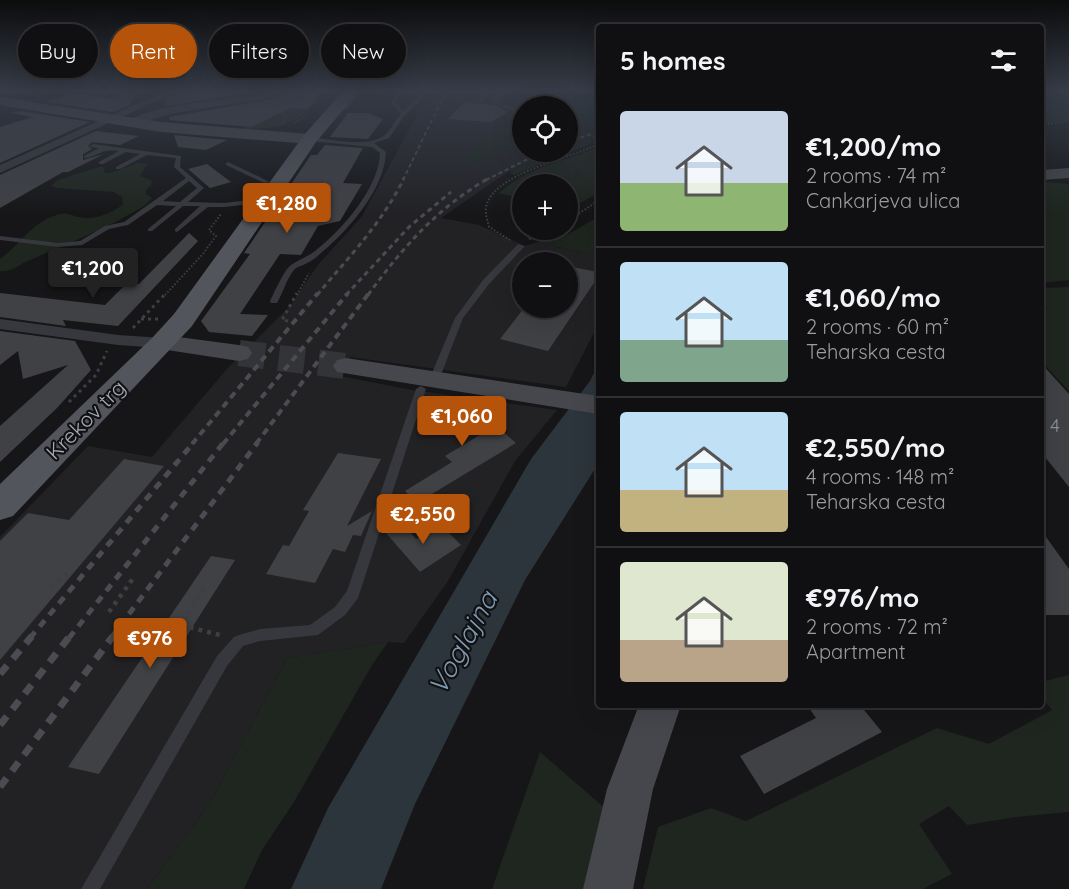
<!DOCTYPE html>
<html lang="en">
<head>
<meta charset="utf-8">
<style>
  body { margin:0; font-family:Quicksand,sans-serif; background:#19191b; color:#f1f3f6; height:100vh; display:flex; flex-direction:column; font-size:22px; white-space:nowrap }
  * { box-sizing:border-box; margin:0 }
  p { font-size:20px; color:#9c9d9f }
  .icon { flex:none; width:33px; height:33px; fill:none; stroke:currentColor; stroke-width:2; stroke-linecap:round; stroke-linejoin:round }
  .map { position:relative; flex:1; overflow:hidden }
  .details { position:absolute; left:596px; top:24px; width:448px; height:684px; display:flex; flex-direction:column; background:#101012; border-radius:6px; box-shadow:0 6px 24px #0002,0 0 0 2px #303032 }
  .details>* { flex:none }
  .top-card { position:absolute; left:18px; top:24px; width:488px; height:54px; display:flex; gap:12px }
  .fabs { position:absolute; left:512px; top:96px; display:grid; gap:12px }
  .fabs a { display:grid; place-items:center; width:66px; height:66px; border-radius:50%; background:#101012; box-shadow:0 6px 24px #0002,0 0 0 2px #303032; font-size:30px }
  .price { position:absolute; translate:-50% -51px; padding:0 14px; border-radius:6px; background:#b45309; color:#fff; font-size:20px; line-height:39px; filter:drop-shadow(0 2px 3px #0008) }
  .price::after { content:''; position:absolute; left:50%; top:36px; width:18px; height:14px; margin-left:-9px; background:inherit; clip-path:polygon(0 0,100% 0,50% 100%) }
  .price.active { background:#222; color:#fff }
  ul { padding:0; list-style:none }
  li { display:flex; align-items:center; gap:18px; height:150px; padding:0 24px }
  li+li { border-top:2px solid #303032 }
  li span { display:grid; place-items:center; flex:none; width:168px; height:120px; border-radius:6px; color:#555 }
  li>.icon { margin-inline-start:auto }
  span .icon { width:72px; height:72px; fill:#fffc; stroke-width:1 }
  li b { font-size:26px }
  h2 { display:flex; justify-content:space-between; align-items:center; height:72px; padding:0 24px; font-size:26px }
  .chip { padding:0 21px; border-radius:27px; background:#101012; box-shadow:0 6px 24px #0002,0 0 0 2px #303032; font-size:21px; line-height:54px }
  .chip.active { background:#b45309; color:#fff }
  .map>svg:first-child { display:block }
</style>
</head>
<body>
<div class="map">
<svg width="1069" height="889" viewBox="0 0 1069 889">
  <rect width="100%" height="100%" fill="#161618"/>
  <path fill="#222225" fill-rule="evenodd" d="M430,91h83l10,2 9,-2h66l-46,15h-30v13l-16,7 -32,37 48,-20v9h28l-44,21 -65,45 38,7 46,21 47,-16 -19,10 1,6 44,10v69l-32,62 -216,-30 -10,19 72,14 145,20 -42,51 -67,120 -44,62 -16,-1 -101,16 -77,145 -63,86h-147v-352l88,-91 64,11 74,-87 64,-64 27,-40 45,-50zM522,262h45v46h-45z
    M598,121v15l-31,9v-17z"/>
  <path fill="#1e261f" d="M293,91h36c-30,33 -46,39 -90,38l14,-6 -15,-10 -5,-9z
    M1041,91h28v29l-28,4z
    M598,93v28l-25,5 -6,-2v-18h-15z
    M522,119v24l-48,20 -10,-3c16,-19 36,-31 58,-41z
    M590,138l5,4 -81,33 -5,-3c20,-11 35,-20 58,-20v-7z
    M598,147v46l-29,16h-2v-25h-45v15l-23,-6c29,-26 65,-31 99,-46z
    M137,163l10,1 -7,12 11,4 1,4 -6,6v4l6,4 -8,8c-36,22 -75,37 -114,54 -11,4 -17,12 -30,11v-12c22,-16 32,-38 60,-45 8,-2 12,2 19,3 14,4 34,-4 44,-13l-1,-7 -8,-5 -57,-4 -6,-2 7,-6 41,-13h6l-1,6h7z
    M1046,182l23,2v96l-28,3v-94l3,-1 -3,-4z
    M598,217v39l-44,-10 -1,-6 14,-5z
    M1069,287v104l-28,-30v-45l6,-7 -6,-10v-11z
    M388,642l-16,23 -78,137 -32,48 -18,39h-97l63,-86 77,-145z
    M1069,675v137l-53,5 -49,8 -18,-19 -30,18 33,50 -29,15h-280l15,-62 53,-19 35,13 191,-93 52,16 63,-34 -11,-14v-14z
    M540,752l67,58 -23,79h-92z"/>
  <path fill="#2c353c" d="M598,365v99l-73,116 -110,224 -34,85h-90l37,-81 203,-349 59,-78z"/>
  <path fill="#404145" d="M130,91h10l-11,14 -16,7 -67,-10 27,-9 35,6z
    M180,91h85l-99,15 -2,-6z
    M294,91h21l1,11 -9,7 -17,-1 -38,19 -82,-7 -1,-3 99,-17z
    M464,102l30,3 14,7 -17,10 -43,-3z
    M20,111l70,11 -90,41v-36l32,-10 -20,-4z
    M348,113h20l15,6 -15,20 -38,-2z
    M96,131l43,5 -19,9 -28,-3 -4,4 4,3 -9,5v6l21,-6 -36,18h-5l-63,36v-33z
    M174,135l53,5 -21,10 -28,-3z
    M325,145l38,3 -20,35 19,1 -22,37 -22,5 -17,29 -21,-1 -40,60 28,1 -16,21 -43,-4 -8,-11 49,-67 -6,-1 67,-98h6z
    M207,164l24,18 -21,6 -22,-19z
    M189,233l9,8 -80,85 -55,-6 3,6 -66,-9v-24l105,12 22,-22 12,1z
    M567,266l31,6v5l-50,74 -48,-12 24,-31h43z
    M0,331l75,10 16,29 -34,38 -57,54v-36l68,-61 -45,14 -5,-28 -18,14z
    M1041,363l28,31v93l-28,-35z
    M439,401h28l49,42 -99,60 -12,-12 47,-29 -7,-6 48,-29 -59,-1z
    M338,453l43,6 -34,67 25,-15 -11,25 -8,-1 -8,17 -12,-3 -18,34 -49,-9 17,-29 6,1 20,-35 -6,-1z
    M124,459l40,7 -164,194v-119l28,-28 41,7z
    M401,522l15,17 24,-15 21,21 -41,27 -35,-40z
    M1041,530l28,39v46h-28z
    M211,556l24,4 -136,214 -31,-7z
    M807,705h53l22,27 -118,62 -24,-38 76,-38z"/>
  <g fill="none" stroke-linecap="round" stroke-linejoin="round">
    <path stroke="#333438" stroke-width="26" stroke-dasharray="26 14" stroke-linecap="butt" d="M239,353l107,13"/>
    <path stroke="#3d3f44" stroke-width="2" stroke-dasharray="1.5 2" stroke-linecap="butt" d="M269,107l17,8 -4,10
      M294,123l14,-8
      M1041,125l28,-4
      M593,137l5,4
      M567,221l31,-20
      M529,239l23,-9
      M510,240l-21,-13c-1,-5 -4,-13 -3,-19 5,-35 85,-49 112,-64
      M165,295l37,-40 14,-19 -7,-6 12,-16
      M297,295l12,-22"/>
    <path stroke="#3d3f44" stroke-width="3" stroke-dasharray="3 4" stroke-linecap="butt" d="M141,319h17
      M288,321l-6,-1 15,-27
      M133,328l33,-35
      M69,402l27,-27 11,-24"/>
    <path stroke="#3d3f44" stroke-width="4.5" stroke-dasharray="4 5" stroke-linecap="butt" d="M50,586l20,-14
      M204,588l-24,37 44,11
      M109,612l25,-35"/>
    <path fill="#37383d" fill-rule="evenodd" d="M358,91h4l-14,17 -16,6v-2l12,-6z
      M399,91h4l-8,11 8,9 13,-11 5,-9h4l-6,11 -14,13 -16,23 -15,5 12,9c-1,36 -37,78 -64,100 -4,4 -10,9 -15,11 -4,3 -10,3 -13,7 -7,8 -11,23 -17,33h-6l-1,-2c4,-8 14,-31 21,-36 7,-5 16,-8 24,-14 27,-21 64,-63 65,-98l-8,-6 -62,-6 -3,-2 3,-2c20,2 61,12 76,-3 6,-6 9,-14 15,-20l-10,-12z
      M489,91h4l-11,11h-4v-2z
      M499,91h4l-6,10 4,3 -2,1 -7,-4z
      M504,104l17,6 1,1 -3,2 -17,-6z
      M93,144l88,12 -1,11 24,21 -16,14 36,1 26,-3 3,2 -3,2 -26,3h-16l-31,25 -2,-1v-2l25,-23h-17l-31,25h-4v-2l28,-23 -19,-1 -29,20 -19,4 -27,16 -24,2 -58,-7v-4l58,7 22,-2 25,-15 19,-4 62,-44 -12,-11 2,-9 -29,-3 -27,14h-4v-2l24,-13 -14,-2 -23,12h-4v-2l20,-11c-20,-3 -20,6 -35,7v-2l15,-8 -8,-1 -1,-1zM189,181l8,7 -17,14 -17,-1z
      M228,162l40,19 1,1 -5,1 -38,-18v-2z
      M518,244l7,2 -36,38 -26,34 -24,62 -2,2h-6l-2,-2 26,-62 28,-38z
      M421,386l5,3 -68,209 -13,17 -27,20 -58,6 -17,5 -16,20 -127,223h-19l136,-233 17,-19 5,-2 21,-6 50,-4 25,-18 12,-16 69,-202z"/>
    <path fill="#37383d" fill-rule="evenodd" d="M166,91h12l-178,82v-8z
      M276,91h16l-24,7 -98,16 -39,12 -5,-3c23,-20 116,-24 150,-32z
      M0,319l118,16 45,3 6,1 3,4 -3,4 -6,1 -45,-3 -118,-16z"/>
    <path fill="#45474d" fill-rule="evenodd" d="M0,97l161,25 149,12 8,5 -8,5 -149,-12 -161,-27z
      M1069,168v10l-28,2v-10z
      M163,335l76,10 9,2 4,6 -4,6 -9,2 -85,-13 -4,-5 4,-5z
      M346,358l252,38v18l-261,-42 -4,-6 4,-6z
      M639,705h42l-28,84 -20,100h-50l24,-100z"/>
    <path fill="#53555c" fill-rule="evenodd" d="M343,91h16l-43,51 -124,184 -179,190 -13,4v-36l153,-147 21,-23 130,-179z"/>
    <path stroke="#4a4c52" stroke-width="2" stroke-dasharray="4 3" stroke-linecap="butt" d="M567,142l31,-10
      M403,180l43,-89
      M486,180l56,-28"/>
    <path stroke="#4a4c52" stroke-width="3" stroke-dasharray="5 4" stroke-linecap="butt" d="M317,295c31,-37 66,-73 87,-117
      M346,295l63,-68 42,-35
      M368,295c35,-48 69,-87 121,-117"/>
    <path stroke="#4a4c52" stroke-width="4" stroke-dasharray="7 5" stroke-linecap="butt" d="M192,444l126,-151
      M223,444l125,-151
      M256,444l113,-151"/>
    <path stroke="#4a4c52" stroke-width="5" stroke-dasharray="8 7" stroke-linecap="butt" d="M30,638l164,-196
      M69,638l155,-196
      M111,638l147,-196"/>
    <path stroke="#4a4c52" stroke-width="7" stroke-dasharray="11 9" stroke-linecap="butt" d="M0,674l32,-38
      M0,725l70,-89
      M0,787l113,-151"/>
  </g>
  <linearGradient id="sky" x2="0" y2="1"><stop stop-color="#0c0c0d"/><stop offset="0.42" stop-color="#363c48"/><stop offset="1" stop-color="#363c48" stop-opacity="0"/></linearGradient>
  <rect width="1069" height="215" fill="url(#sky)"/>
  <g text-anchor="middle" stroke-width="4.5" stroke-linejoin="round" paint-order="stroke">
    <g font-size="18" fill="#8e929b">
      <text x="1055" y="432">4</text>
    </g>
    <g font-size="21" fill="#a8adb8" stroke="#111113">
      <text transform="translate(86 420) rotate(-45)" y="7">Krekov trg</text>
    </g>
    <g font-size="27" font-style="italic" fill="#7f9bb3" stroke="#111113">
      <text transform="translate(463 643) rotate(-61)" y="9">Voglajna</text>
    </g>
  </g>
</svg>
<div class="fabs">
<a><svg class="icon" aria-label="locate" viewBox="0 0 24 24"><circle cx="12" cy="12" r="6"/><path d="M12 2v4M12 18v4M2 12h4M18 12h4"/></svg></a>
<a>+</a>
<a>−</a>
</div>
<b class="price" style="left:287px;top:234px">€1,280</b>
<b class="price active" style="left:93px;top:299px">€1,200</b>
<b class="price" style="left:462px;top:447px">€1,060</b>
<b class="price" style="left:423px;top:545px">€2,550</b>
<b class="price" style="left:150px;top:669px">€976</b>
<div class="top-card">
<a class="chip">Buy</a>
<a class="chip active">Rent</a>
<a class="chip">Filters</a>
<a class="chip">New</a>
</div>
<section class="details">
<h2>5 homes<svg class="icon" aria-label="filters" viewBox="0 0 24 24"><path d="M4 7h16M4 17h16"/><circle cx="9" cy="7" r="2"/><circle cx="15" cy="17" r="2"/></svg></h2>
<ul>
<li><span style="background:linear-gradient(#c9d6e8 60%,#8fb573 0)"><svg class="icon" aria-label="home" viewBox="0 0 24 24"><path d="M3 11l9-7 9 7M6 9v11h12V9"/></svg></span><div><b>€1,200/mo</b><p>2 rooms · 74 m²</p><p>Cankarjeva ulica</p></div></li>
<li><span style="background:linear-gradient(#bfe0f5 65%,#7fa58c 0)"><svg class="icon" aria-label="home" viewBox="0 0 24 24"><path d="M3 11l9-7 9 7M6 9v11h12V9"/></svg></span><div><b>€1,060/mo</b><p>2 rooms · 60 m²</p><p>Teharska cesta</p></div></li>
<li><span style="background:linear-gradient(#bfe0f5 65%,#c2b280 0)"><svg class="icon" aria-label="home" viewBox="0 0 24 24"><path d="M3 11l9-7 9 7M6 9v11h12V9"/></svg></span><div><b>€2,550/mo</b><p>4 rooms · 148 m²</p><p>Teharska cesta</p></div></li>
<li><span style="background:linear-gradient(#dfe7d0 65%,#b9a48a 0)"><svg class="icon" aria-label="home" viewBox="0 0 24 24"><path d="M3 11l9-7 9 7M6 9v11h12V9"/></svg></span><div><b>€976/mo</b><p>2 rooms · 72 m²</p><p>Apartment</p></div></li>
</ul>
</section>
</div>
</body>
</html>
